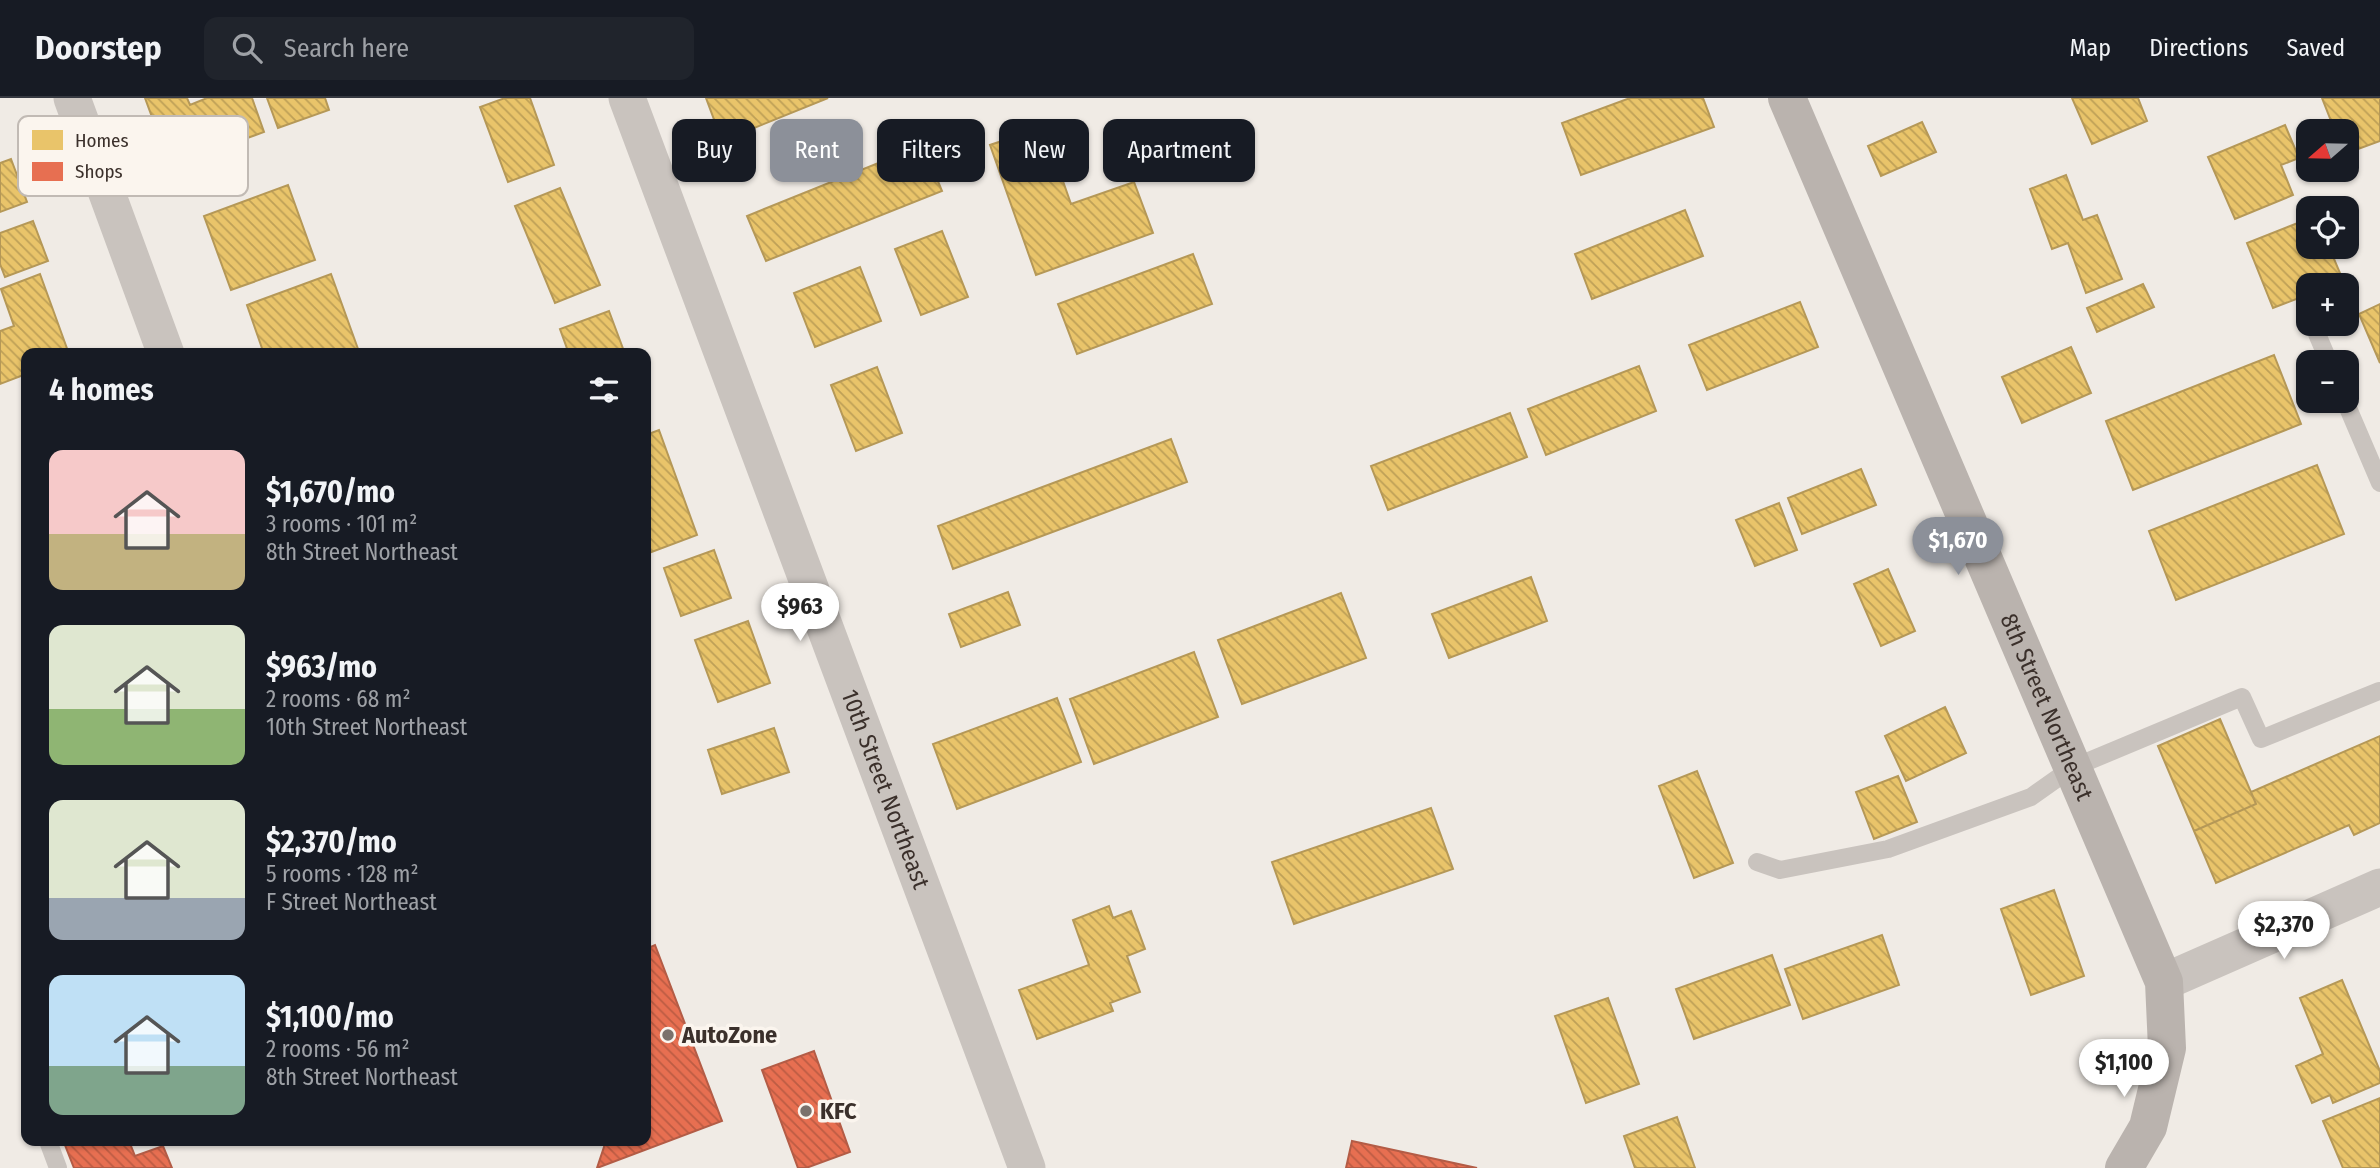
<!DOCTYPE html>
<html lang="en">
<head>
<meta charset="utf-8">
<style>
  body { margin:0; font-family:"Fira Sans Condensed",sans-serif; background:#20242c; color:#f1f3f6; height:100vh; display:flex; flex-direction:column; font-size:26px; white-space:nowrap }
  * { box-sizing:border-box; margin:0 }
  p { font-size:23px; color:#9ea1a6 }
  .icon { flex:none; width:38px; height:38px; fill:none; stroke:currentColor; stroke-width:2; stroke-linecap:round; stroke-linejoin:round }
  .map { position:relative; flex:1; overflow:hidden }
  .drawer { position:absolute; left:21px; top:250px; width:630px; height:798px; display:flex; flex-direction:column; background:#171b24; border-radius:14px; box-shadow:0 2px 5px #0004 }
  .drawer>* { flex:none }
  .banner { position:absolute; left:672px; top:21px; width:665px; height:63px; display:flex; gap:14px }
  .needle { width:46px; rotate:250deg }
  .tools { position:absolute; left:2296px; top:21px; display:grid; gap:14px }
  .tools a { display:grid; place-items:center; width:63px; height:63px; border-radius:14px; background:#171b24; box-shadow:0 2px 5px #0004; font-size:35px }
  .price { position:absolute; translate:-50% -60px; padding:0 16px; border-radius:24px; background:#fff; color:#222; font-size:23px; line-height:46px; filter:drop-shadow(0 2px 4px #0008) }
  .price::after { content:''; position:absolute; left:50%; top:42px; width:21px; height:16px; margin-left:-10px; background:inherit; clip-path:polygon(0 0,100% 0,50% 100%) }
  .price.selected { background:#8c9099; color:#fff }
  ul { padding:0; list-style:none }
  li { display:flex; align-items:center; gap:21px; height:175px; padding:0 28px }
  li span { display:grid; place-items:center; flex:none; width:196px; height:140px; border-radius:14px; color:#555 }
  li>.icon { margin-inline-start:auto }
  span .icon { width:84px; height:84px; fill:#fffc; stroke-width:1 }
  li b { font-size:30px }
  h2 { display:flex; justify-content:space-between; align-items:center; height:84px; padding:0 28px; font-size:30px }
  .chip { padding:0 24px; border-radius:14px; background:#171b24; box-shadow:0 2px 5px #0004; font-size:24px; line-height:63px }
  .chip.selected { background:#8c9099; color:#fff }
  header { display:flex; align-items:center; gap:42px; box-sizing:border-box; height:98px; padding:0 35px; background:#171b24; border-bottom:2px solid #363941 }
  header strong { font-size:33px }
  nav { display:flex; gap:38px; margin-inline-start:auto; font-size:24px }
  .search { width:490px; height:63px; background:#20242c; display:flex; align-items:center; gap:18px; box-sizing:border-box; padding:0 24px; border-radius:14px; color:#9ea1a6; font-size:26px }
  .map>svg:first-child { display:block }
</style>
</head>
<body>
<header>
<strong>Doorstep</strong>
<div class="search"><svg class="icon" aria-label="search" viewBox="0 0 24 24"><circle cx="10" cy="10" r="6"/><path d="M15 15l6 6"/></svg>Search here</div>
<nav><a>Map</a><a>Directions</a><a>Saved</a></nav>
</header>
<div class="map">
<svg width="2380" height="1070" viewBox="0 0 2380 1070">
  <defs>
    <pattern id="homes-back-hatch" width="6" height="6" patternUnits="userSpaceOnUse" patternTransform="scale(1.75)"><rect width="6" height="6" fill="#e9c46a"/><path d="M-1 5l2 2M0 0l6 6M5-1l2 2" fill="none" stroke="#bea057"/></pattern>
    <pattern id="shops-back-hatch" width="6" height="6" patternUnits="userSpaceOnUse" patternTransform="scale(1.75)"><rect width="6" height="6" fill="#e76f51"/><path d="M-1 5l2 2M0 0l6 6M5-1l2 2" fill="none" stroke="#bc5c43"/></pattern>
  </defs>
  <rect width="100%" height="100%" fill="#f0ebe5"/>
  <path fill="url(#homes-back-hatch)" stroke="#b59857" stroke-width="2" d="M145,0h42l3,7 17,-7h45l12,34 -94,34z
    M267,0h58l4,12 -51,18z
    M505,0h25l24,67 -46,17 -28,-75z
    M706,0h122l-106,43z
    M1630,0h73l11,29 -133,48 -19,-52z
    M2072,0h66l9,23 -55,23z
    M2322,0h58v43l-33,12v-22h-12z
    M1922,24l14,30 -55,24 -13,-30z
    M2285,27l14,33 -18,7 12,30 -58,24 -27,-62z
    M1044,29l27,77 63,-22 19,51 -117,42 -46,-130z
    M923,47l19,46 -176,70 -19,-45z
    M11,61l16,43 -27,10v-49z
    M2066,77l17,45 14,-5 25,64 -36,14 -18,-50 -16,6 -22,-60z
    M288,87l27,75 -84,30 -27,-74z
    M560,90l40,97 -45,18 -40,-97z
    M1685,112l18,46 -111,43 -17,-45z
    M2308,121v28h21l16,38h-37v22l-4,-11 -31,12 -26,-65z
    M33,123l15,40 -43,16 -5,-13v-31z
    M942,133l26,66 -47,18 -26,-66z
    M1193,156l19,50 -135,50 -19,-50z
    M860,169l21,54 -66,26 -21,-54z
    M40,176l29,80h-43v20l-26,10v-53l14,-5 -13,-37z
    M331,176l27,75 -12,5h-82l-17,-49z
    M2143,186l11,23 -57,25 -10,-24z
    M1800,204l18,45 -111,43 -18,-45z
    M2380,206v59l-21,-49z
    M609,213l16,43h-56l-9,-25z
    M2071,249l20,46 -69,30 -20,-46z
    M2274,257l27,69 -168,66 -27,-69z
    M1639,268l17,45 -110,44 -18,-46z
    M877,269l25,66 -46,18 -25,-66z
    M1510,315l17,44 -139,53 -17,-44z
    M659,332l38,105 -48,18 -3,-8v-110z
    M1171,341l16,43 -234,87 -15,-43z
    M2317,367l27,69 -168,66 -27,-69z
    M1861,371l15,36 -74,29 -14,-36z
    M1779,405l18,47 -42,16 -19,-46z
    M714,452l17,48 -50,18 -17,-48z
    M1888,471l27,62 -34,15 -27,-62z
    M1531,479l16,44 -98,37 -17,-44z
    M1008,494l12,33 -59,22 -12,-33z
    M1341,495l25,65 -124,46 -24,-64z
    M748,523l22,62 -52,19 -23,-62z
    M1194,554l24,65 -124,47 -24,-65z
    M1057,600l24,64 -124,47 -24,-65z
    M1945,609l21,46 -60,28 -21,-45z
    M2220,621l36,85 -62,27 -36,-85z
    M774,630l15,44 -67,22 -14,-44z
    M2380,638v87l-26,12 -5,-10 -133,58 -22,-52 62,-27 -5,-12z
    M1697,673l36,92 -39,15 -35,-92z
    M1898,678l19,46 -43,17 -18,-47z
    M1431,710l22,61 -159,55 -22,-62z
    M2054,792l30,86 -53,19 -30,-86z
    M1109,808l4,12 18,-7 14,38 -18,7 13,36 -30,11 3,8 -76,28 -18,-49 70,-25 -16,-45z
    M1882,837l17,50 -96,34 -18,-50z
    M1772,857l18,50 -96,34 -18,-50z
    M2342,882l38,91v12l-47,20 -3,-8 -18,8 -16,-37 27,-12 -23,-56z
    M1608,900l31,86 -53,19 -31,-87z
    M2380,1000v70h-37l-20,-47z
    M1677,1019l18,51h-60l-11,-32z"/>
  <path fill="url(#shops-back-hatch)" stroke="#b35c46" stroke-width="2" d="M655,847l67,176 -125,47 9,-27h40v-192z
    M814,953l36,101 -44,16h-8l-36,-98z
    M75,1043h54l6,15 28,-10 9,22h-98l-9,-23z
    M1352,1043l125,27h-131z"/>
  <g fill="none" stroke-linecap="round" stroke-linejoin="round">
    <path stroke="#c9c3be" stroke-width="18" d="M2317,236l12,28
      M2345,303l35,82
      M1757,764l23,8 108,-21 143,-52 41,-29 170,-71 19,42 118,-48
      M48,1043l10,27"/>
    <g stroke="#c9c3be" stroke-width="37">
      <path d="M72,0l94,256"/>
      <path id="s1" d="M627,0l400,1070"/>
      <path d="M2164,884l216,-95"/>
    </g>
    <path stroke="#bab3ae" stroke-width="38" id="s2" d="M1787,0l377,884 3,66 -19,79 -24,41"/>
  </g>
  <g fill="#7a716c" stroke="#fbf5ee" stroke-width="2.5">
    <circle cx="668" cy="937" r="7"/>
    <circle cx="806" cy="1013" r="7"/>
  </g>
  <g text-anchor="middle" stroke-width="7" stroke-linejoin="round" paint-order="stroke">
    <g font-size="24" fill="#3b302b" stroke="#fbf5ee">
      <text dy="8" stroke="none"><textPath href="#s2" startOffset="662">8th Street Northeast</textPath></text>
      <text dy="8" stroke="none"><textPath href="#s1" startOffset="738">10th Street Northeast</textPath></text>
    </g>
    <g font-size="24" font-weight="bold" fill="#3b302b" stroke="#fbf5ee" text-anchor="start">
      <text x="682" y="945">AutoZone</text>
      <text x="820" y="1021">KFC</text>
    </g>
  </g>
  <rect x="18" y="18" width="230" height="80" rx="10" fill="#fbf5ee" stroke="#c1bab4" stroke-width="2"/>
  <rect x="32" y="32" width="31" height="20" fill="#e9c46a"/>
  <rect x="32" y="64" width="31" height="19" fill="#e76f51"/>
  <g font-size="19" fill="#3b302b">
    <text x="75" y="49">Homes</text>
    <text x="75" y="80">Shops</text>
  </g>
</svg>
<div class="tools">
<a><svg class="needle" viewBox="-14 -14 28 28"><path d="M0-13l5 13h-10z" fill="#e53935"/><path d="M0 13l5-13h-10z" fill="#9ea1a6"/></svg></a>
<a><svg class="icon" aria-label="locate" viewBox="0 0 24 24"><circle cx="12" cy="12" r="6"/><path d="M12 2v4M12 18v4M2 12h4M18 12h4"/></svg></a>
<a>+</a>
<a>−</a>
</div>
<b class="price selected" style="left:1958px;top:479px">$1,670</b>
<b class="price" style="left:800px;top:545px">$963</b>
<b class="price" style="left:2284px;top:863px">$2,370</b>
<b class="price" style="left:2124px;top:1001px">$1,100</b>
<div class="banner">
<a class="chip">Buy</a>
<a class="chip selected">Rent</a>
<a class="chip">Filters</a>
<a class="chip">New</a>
<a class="chip">Apartment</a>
</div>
<section class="drawer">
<h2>4 homes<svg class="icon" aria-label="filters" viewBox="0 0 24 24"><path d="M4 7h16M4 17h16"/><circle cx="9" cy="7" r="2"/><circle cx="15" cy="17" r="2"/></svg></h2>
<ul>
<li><span style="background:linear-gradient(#f6c9c9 60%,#c2b280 0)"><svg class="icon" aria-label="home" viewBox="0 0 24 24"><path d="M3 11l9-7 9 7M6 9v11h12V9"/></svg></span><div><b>$1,670/mo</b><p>3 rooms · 101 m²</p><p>8th Street Northeast</p></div></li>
<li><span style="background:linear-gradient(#dfe7d0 60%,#8fb573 0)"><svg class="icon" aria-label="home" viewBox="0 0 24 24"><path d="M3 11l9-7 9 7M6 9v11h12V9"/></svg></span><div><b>$963/mo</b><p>2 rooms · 68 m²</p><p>10th Street Northeast</p></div></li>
<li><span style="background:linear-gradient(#dfe7d0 70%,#9aa5b1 0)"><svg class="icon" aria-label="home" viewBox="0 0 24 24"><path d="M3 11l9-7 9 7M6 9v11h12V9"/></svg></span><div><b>$2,370/mo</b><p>5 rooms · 128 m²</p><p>F Street Northeast</p></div></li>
<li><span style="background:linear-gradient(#bfe0f5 65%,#7fa58c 0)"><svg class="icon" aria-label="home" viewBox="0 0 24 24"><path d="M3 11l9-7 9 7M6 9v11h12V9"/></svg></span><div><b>$1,100/mo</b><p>2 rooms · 56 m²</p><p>8th Street Northeast</p></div></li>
</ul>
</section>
</div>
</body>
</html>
